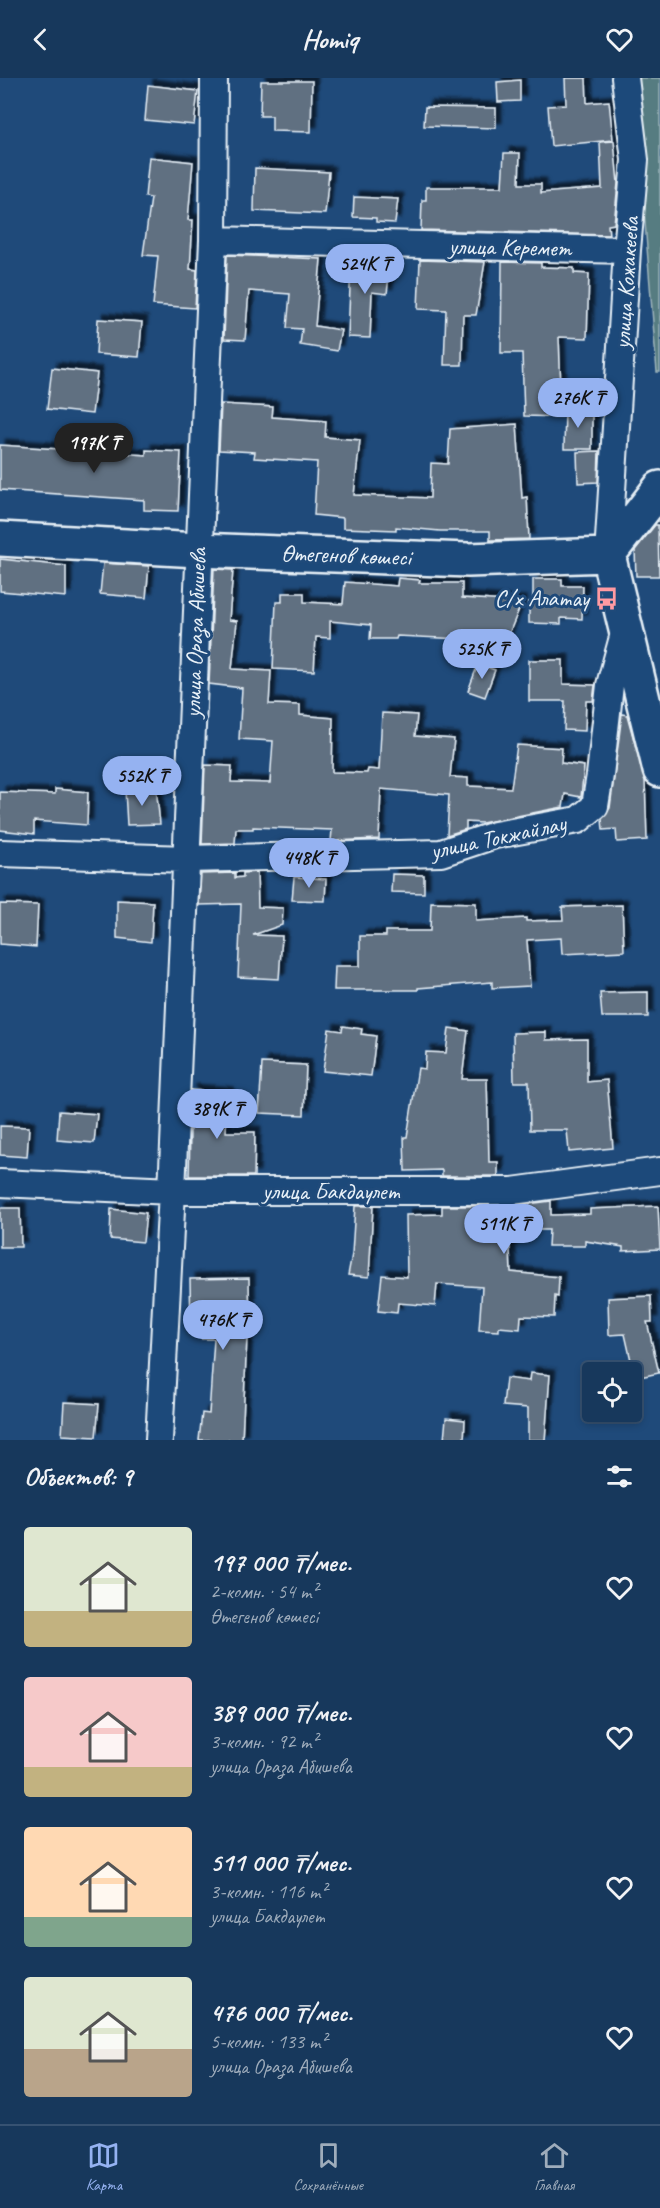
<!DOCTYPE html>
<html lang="ru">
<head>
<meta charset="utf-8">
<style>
  body { margin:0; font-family:Caveat,sans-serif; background:#203f62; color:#f1f3f6; height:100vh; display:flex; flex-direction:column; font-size:22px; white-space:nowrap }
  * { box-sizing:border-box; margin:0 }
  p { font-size:20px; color:#9eacbb }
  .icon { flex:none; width:33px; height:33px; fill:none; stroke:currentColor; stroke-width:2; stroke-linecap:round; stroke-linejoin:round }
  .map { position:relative; height:1362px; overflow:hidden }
  .sheet { display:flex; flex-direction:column; background:#17385c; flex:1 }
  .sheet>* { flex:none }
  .controls { position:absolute; left:582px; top:1284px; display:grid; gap:12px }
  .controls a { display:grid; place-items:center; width:60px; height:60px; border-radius:6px; background:#17385c; box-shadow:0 3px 9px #0003,0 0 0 2px #365272; font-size:30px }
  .price { position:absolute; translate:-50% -51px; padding:0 14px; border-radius:21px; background:#95b2f1; color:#111; font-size:20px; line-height:39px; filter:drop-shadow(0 2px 3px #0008) }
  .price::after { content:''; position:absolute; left:50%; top:36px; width:18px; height:14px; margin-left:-9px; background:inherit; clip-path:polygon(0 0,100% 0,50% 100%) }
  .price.current { background:#222; color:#fff }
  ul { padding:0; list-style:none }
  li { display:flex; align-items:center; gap:18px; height:150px; padding:0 24px }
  li span { display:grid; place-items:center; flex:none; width:168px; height:120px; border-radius:6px; color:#555 }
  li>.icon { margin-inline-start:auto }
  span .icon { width:72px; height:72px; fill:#fffc; stroke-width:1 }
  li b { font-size:26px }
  h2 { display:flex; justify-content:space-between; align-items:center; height:72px; padding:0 24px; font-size:26px }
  header { display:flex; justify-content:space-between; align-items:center; height:78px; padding:0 24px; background:#17385c; font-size:27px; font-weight:600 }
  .tab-bar { display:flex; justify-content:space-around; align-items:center; height:84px; border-top:2px solid #365272; background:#17385c; font-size:16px; color:#9eacbb }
  .tab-bar a { display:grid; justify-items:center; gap:3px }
  .tab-bar .current { color:#95b2f1 }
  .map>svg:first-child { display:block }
</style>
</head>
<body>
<header><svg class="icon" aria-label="back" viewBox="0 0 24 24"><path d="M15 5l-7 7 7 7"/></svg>Homiq<svg class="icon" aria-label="heart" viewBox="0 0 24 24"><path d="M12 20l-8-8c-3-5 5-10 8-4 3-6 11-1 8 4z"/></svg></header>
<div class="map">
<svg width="660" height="1362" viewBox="0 0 660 1362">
  <defs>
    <filter id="shadow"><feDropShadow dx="5.5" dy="-5.5" stdDeviation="1.5" flood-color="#0009"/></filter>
  </defs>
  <rect width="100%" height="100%" fill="#1f4a7a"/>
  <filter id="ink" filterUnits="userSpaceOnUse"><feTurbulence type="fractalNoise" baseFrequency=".0167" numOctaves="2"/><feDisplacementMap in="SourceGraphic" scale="12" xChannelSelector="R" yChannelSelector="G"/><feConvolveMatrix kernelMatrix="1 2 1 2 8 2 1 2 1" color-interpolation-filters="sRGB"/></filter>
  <g filter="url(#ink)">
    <path fill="#577b81" stroke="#a0b6bc" stroke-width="1.5" d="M630,0h30v294h-3l-17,-212z"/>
    <path fill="#616f81" stroke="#e8f1f8" stroke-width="1.5" filter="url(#shadow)" d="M565,0h21l1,25 22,-2 4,39 -62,6 -3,-40 18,-1z
      M520,2v21l-22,1 -1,-20z
      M261,3h51l-1,51 -39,-1v-15h-12z
      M148,7l50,6 -4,34 -49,-5z
      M425,29l71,1v20l-72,-2z
      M614,63l4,42 -4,41 -6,1 1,10 -188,-5 1,-30h4v-13h76l2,-34h16l-1,31h22v9l61,-5 -2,-46z
      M149,79l44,5 -5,58h5l-3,49 7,1 -2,38 -42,-3 5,-49 -15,-1 8,-57 -6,-1z
      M255,90l74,4 -4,42 -71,-3z
      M354,119l44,2 -3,24 -19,-1v-4l-23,-1z
      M227,177l94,4 -6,67 26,4 -4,21 -37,-6 2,-16 -15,-1 3,-34 -41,-3 -4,49 -21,-1z
      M420,182l65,2 -9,53h-13l-1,50h-18l2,-55 -28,-1z
      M354,183l36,4 -3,29 -15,-2 -2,46 -22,-1 3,-75z
      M502,184l39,1v4l33,1v5l15,1 -2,64 -28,-1 3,80 -38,-1 -2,-63h-21z
      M98,241l44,3 -3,35 -43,-3z
      M52,290l45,5 -5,41 -45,-5z
      M221,326l52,3 -1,10 54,4 -1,16 35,3 -6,55 76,3 1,-35 17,1 2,-35 67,-5 5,74 5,-1 2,42 -39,1v-9h-50l-44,-4v3l-53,-2v-10l-29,-3 3,-53 -63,-4 1,-6 -36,-2z
      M565,331h27v40h-28z
      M0,367l146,10v-5l35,2 -3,59 -34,-1v-10l-144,-10z
      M599,373l-1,31 -20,1 -1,-31z
      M655,447h3l1,51h-23l-1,-26z
      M0,481l66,7v31l-66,-6z
      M103,485l46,3 -3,32 -46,-4z
      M214,491l19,1 -4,50 8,1 -5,48 39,2 -2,33 31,1v10l33,3 -1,54 35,1 1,-4 11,1 3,-57 35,2 -2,21 39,3 -4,38 18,1v8l43,2 6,-43 45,3 -1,15 23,3 -3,31 -16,-3 -2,13 -81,16 -16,-1v7l-19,6 2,-40 -68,-6 -2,50 -48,2 1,-11 -79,-3v2h-17l-1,14 -33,1 3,-79 27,1 -1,16 39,1 3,-42 -34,-2 3,-51 -33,-4z
      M398,500l22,2 -1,3h43v15l60,4 -16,39 -109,-5 -1,3h-26l1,-14 -41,-4v17l-14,-1 -2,34 -41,-2 3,-67h6v-9h22v9l39,2 2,-22 52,4z
      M533,501h29v7h21l-1,33 -21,-1v6l-32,-1v-21h4z
      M529,582h34v24l32,1 -2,16h-7l-1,30 -21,-1 1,-29h-36z
      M478,586l17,6 -10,27 -17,-6z
      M622,636l5,1 18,65 2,60 -30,2 -1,-13 -13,1 -1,-11 8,-11z
      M156,709l4,37 -33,1 -2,-35z
      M55,711l33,3 -1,33 -53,-4v13l-34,-4v-38l55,2z
      M257,794l1,35 25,1 -1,17 -29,10 29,1 -3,43 -41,-2 3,-73 -42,1 2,-31 34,-1v5l8,-1v-4z
      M392,796l32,1v18l-33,-1z
      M294,799l32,2 -1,22 -33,-1z
      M117,822l36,2 -2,40 -34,-4z
      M431,824l45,1v18l50,-3v3l37,-1 -1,-13 60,-2 2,46 -62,3 -1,-16 -34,2 3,46 -38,2v-6l-74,6v2h-84l1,-24h25v-30h26v-5h44z
      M0,826l38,1 -2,42 -36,-3z
      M648,914v25h-46l-2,-24z
      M343,948l19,3 -1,5 15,2 -5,40 -48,-5 6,-42 13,2z
      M449,950l19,3 -6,48h25l2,83h9v14h-56v-6l-37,1 -1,-34h3l11,-69 7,1 1,-17 20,1z
      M546,954v8l41,-1v43l20,-2 6,68 -44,4 -2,-22h-37l-1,-48h-15l-1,-49z
      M262,985l44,2 -2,50 -45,-2z
      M191,1012l37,3 -2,39h29l-1,44h-65z
      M59,1033l38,3 -3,29 -37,-3z
      M0,1048l29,1 -2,30 -27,-2z
      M551,1123v14l39,-1v-5l68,-3 2,43 -37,2v-4l-38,-6v5h-37l1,-16h-40l2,42 48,5 -1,20 -3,-1 -1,21 -33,-1 -1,13 -21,-2v4l-20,-1 3,-43 -45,-3 -2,22 -37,-3 -1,10 -19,-2 4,-36 25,2 -1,-62 36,-1v-8h70z
      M355,1128h18l-4,71 -21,-2 4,-21z
      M0,1130h20l1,39h-21z
      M111,1131l35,4 -3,29 -33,-3z
      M249,1200l1,60h-3l-5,102h-43l3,-27 7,1 5,-75h-13v-6h-6v-4h-4l-1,-50z
      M651,1218l1,26h-5l12,51 -24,5 -10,-44 -16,1 -1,-37z
      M530,1295l20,2 -5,65h-17v-32l-25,-2 3,-28 23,3z
      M64,1324l35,2 -3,33 -34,-2z
      M446,1340l19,2 -1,20h-20z"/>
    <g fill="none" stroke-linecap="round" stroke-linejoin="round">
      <defs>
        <path id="street" d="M213,162l414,10
          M608,477l19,-305 8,-90 -10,-82
          M0,775l187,6 254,-6 54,-18 83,-15 17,-14 5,-31 10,-90 15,-55
          M0,1105l172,8h340l148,-20
          M159,1362l13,-249 41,-951 1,-162"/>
        <path id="secondary" d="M0,461l198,11 270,10 140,-5 52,-67
          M608,477l52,215"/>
      </defs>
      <use href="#street" stroke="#e8f1f8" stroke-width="30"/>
      <use href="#secondary" stroke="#e8f1f8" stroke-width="38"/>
      <use href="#street" stroke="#1f4a7a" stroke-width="26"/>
      <use href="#secondary" stroke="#1f4a7a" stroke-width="33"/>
    </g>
  </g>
  <defs>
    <symbol id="bus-bare" viewBox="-9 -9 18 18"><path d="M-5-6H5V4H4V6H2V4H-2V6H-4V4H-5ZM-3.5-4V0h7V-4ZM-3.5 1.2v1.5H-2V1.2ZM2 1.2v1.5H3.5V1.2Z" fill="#ff9aa2" stroke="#1f4a7a" stroke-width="2.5" paint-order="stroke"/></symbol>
  </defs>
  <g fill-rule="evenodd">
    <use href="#bus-bare" x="590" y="504" width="33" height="33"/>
  </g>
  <g text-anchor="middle" stroke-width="6" stroke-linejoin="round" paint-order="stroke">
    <g font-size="24" fill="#e8f1f8" stroke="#1f4a7a">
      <text transform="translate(510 169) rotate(1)" y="8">улица Керемет</text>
      <text transform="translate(626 205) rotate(-86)" y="8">улица Кожакеева</text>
      <text transform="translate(346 477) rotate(2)" y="8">Өтегенов көшесі</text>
      <text transform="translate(195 555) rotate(-88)" y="8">улица Ораза Абишева</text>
      <text transform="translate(498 759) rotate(-12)" y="8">улица Токжайлау</text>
      <text x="331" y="1121">улица Бакдаулет</text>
    </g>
    <g font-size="24" fill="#e8f1f8" stroke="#1f4a7a" text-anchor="end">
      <text x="589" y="528">С/х Алатау</text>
    </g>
  </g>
</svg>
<div class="controls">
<a><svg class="icon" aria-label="locate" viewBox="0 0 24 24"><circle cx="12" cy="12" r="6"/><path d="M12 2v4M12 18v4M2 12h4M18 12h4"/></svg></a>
</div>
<b class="price" style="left:365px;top:217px">524K ₸</b>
<b class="price" style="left:578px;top:351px">276K ₸</b>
<b class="price current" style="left:94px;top:396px">197K ₸</b>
<b class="price" style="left:482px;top:602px">525K ₸</b>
<b class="price" style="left:142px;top:729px">552K ₸</b>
<b class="price" style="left:309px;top:811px">448K ₸</b>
<b class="price" style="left:217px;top:1062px">389K ₸</b>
<b class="price" style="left:504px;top:1177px">511K ₸</b>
<b class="price" style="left:223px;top:1273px">476K ₸</b>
</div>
<section class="sheet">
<h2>Объектов: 9<svg class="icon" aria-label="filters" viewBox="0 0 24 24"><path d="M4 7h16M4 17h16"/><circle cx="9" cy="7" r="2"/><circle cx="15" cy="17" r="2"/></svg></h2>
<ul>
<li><span style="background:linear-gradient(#dfe7d0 70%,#c2b280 0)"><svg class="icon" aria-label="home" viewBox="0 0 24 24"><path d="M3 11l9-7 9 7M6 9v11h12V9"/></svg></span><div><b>197 000 ₸/мес.</b><p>2-комн. · 54 m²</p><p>Өтегенов көшесі</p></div><svg class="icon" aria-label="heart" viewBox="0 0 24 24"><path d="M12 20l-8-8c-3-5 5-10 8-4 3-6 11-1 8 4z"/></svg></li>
<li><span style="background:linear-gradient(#f6c9c9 75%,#c2b280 0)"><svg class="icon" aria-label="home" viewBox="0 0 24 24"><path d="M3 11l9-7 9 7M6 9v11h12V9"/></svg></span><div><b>389 000 ₸/мес.</b><p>3-комн. · 92 m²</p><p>улица Ораза Абишева</p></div><svg class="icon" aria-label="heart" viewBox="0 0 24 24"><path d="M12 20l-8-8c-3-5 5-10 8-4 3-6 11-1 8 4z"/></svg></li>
<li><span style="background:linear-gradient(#ffd9b3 75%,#7fa58c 0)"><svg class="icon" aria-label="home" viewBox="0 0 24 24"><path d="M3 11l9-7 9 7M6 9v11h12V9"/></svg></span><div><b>511 000 ₸/мес.</b><p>3-комн. · 116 m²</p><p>улица Бакдаулет</p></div><svg class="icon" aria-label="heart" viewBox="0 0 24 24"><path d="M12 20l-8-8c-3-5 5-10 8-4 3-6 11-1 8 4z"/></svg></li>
<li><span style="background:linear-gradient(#dfe7d0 60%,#b9a48a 0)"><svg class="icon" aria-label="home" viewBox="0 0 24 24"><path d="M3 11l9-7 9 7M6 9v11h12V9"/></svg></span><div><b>476 000 ₸/мес.</b><p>5-комн. · 133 m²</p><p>улица Ораза Абишева</p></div><svg class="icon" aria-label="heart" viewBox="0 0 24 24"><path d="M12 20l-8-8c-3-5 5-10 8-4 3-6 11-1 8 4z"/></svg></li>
</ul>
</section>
<nav class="tab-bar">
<a class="current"><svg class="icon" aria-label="map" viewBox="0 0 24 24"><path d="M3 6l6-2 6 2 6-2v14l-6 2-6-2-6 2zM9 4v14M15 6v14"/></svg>Карта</a>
<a><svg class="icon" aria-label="saved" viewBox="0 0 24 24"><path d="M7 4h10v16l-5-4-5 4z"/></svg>Сохранённые</a>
<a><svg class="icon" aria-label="home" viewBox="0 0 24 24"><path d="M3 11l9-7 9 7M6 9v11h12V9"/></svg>Главная</a>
</nav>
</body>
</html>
